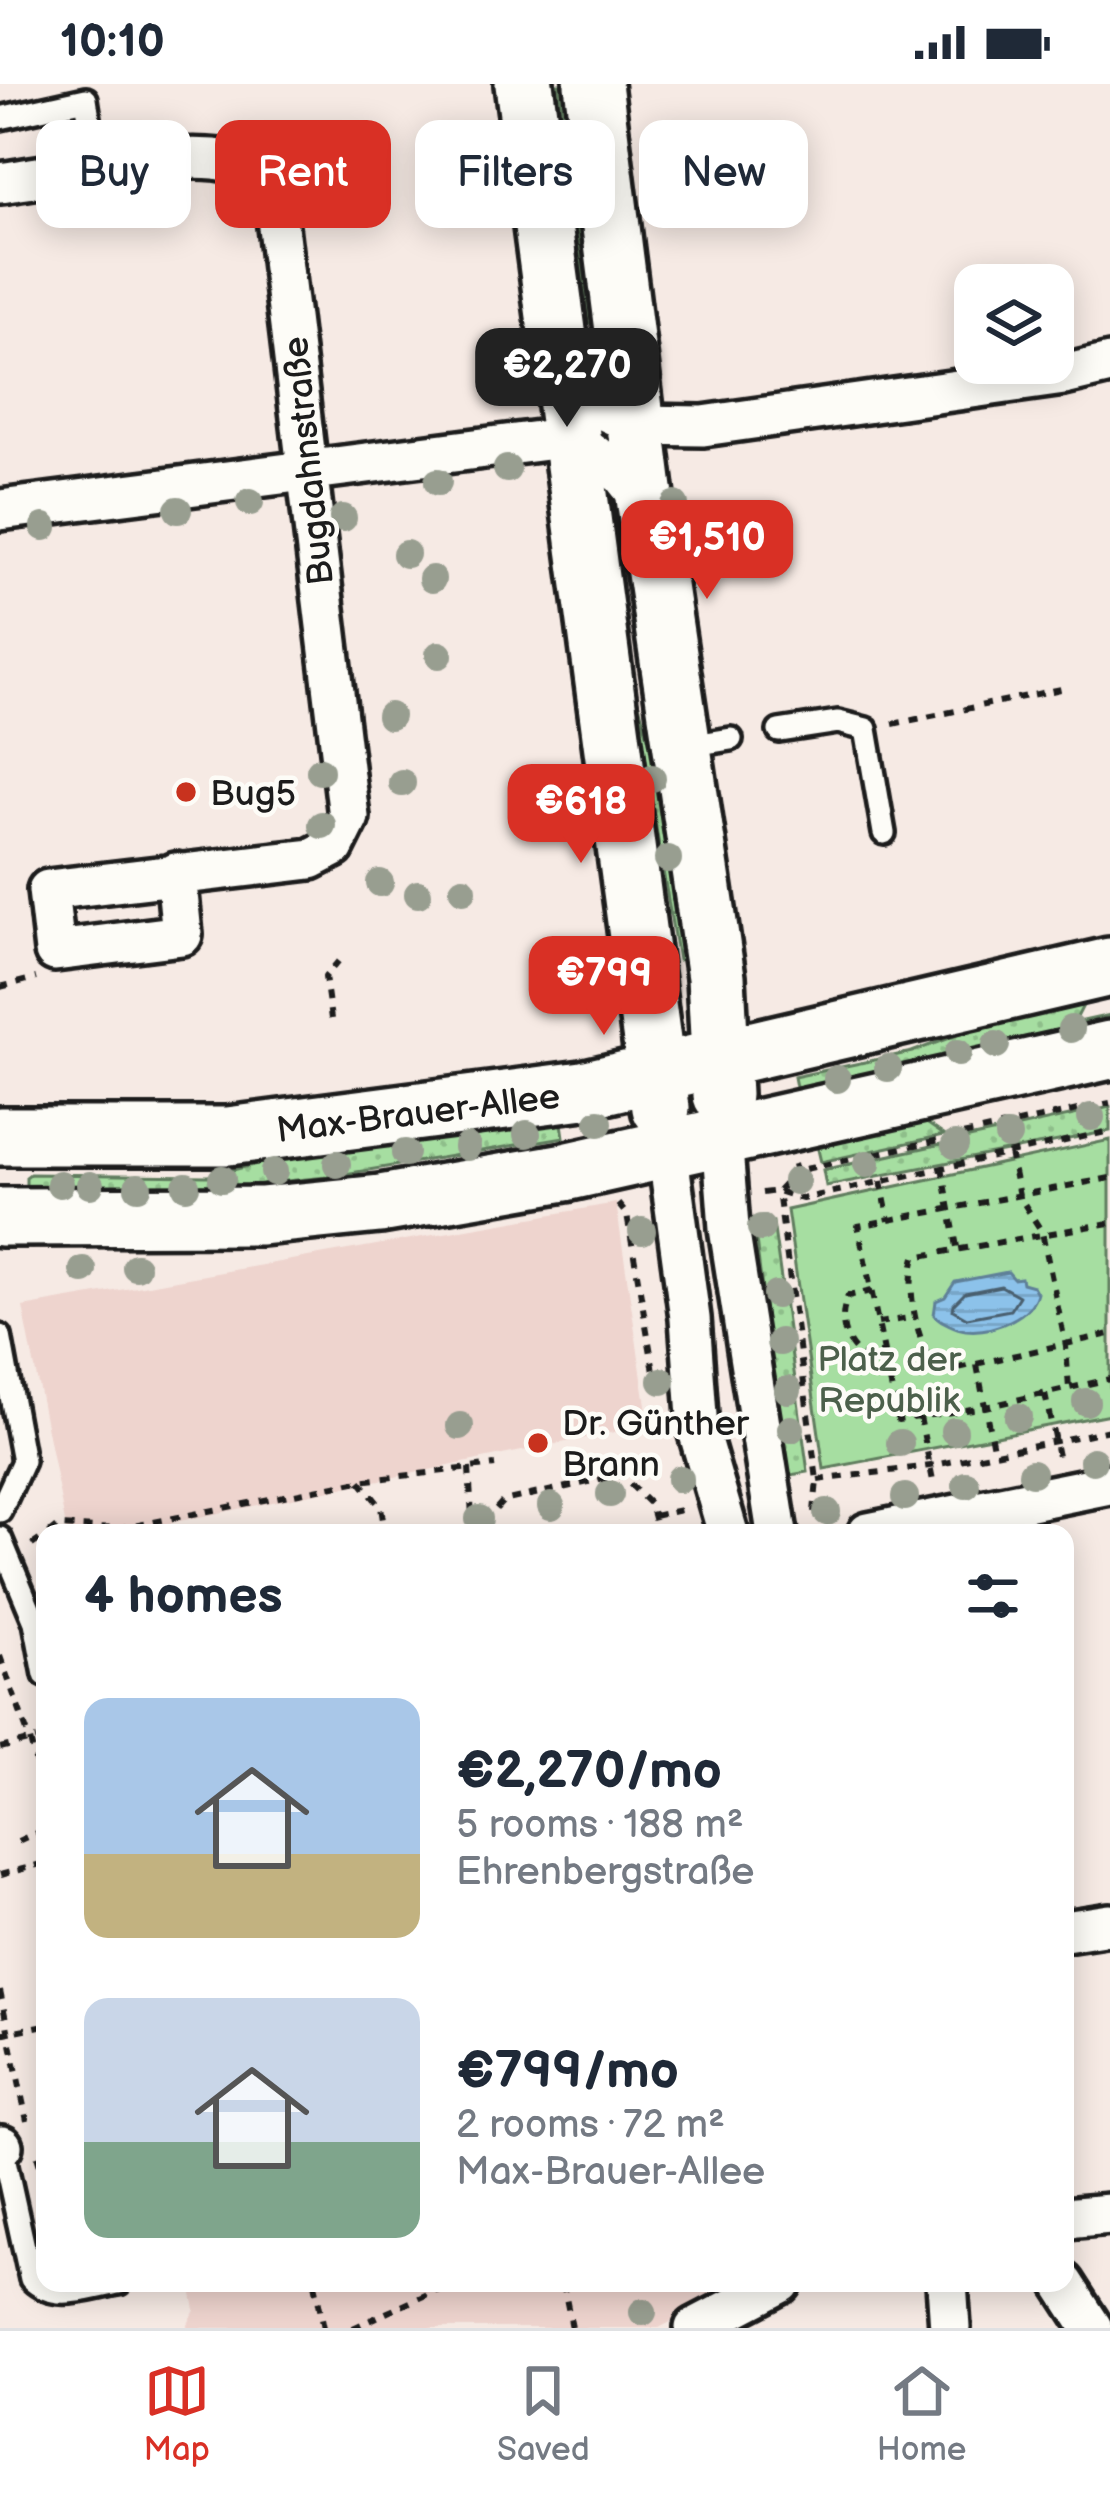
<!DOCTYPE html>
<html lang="en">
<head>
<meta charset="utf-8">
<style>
  body { margin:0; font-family:"Balsamiq Sans",sans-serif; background:#f6f6f7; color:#1f2937; height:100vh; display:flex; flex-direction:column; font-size:45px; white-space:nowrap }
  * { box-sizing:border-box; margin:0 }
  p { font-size:39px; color:#747a83 }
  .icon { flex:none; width:66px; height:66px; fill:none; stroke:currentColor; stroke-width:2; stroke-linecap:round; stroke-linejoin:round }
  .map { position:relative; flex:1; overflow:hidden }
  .panel { position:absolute; left:36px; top:1440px; width:1038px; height:768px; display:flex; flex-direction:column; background:#fff; border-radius:24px; box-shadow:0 6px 30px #0003 }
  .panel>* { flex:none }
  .guide { position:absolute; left:36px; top:36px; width:1038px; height:108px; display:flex; gap:24px }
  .controls { position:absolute; left:954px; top:180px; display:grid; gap:24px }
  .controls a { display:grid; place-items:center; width:120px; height:120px; border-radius:24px; background:#fff; box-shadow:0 6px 30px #0003; font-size:60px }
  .price { position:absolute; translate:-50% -102px; padding:0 27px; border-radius:24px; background:#d93025; color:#fff; font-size:39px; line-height:78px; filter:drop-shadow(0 3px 6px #0008) }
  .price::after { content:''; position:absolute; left:50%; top:72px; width:36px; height:27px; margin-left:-18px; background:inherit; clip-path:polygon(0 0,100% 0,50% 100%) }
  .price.selected { background:#222; color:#fff }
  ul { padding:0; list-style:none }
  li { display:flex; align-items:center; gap:36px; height:300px; padding:0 48px }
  li span { display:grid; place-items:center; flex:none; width:336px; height:240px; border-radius:24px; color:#555 }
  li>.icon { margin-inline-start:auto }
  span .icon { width:144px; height:144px; fill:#fffc; stroke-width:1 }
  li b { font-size:51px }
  h2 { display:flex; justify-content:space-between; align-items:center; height:144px; padding:0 48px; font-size:51px }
  .tag { padding:0 42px; border-radius:24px; background:#fff; box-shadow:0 6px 30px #0003; font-size:42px; line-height:108px }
  .tag.selected { background:#d93025; color:#fff }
  .status { display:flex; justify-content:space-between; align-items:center; height:84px; padding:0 60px; background:#fff; direction:ltr }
  .status svg { height:33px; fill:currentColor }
  .menu { display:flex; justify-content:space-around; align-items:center; height:168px; border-top:3px solid #e0e1e3; background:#fff; font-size:33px; color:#747a83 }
  .menu a { display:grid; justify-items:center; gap:6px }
  .menu .selected { color:#d93025 }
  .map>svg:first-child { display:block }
</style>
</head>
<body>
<div class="status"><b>10:10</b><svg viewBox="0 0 49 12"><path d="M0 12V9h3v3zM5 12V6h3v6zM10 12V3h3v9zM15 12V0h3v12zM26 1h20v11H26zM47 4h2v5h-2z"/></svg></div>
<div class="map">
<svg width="1110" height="2244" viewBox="0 0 1110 2244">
  <defs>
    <pattern id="grass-dots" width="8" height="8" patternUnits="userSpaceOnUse" patternTransform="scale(3)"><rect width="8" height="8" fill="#a6dea1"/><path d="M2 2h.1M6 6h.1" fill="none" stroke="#8ebe8a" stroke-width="1.8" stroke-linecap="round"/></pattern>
    <pattern id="water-rules" width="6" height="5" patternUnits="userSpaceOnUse" patternTransform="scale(3)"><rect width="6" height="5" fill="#8cc2ea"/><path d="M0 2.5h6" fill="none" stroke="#78a6c8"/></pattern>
  </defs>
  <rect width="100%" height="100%" fill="#f6eae4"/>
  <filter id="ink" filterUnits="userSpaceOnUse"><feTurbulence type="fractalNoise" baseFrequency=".00833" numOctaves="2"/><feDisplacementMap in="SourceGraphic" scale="24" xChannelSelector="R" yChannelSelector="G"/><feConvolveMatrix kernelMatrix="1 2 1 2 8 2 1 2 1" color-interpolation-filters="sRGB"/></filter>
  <g filter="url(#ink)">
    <path fill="#eed4ce" d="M616,1119l33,222 -528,108h-54l-44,-226z
      M190,2199h556l-87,45h-473l9,-18z"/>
    <path fill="url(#grass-dots)" stroke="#617d5e" stroke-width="3" d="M558,0h10l37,238 -15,1z
      M606,412l30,198 29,105 28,158 -15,3 -27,-162 -26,-86z
      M1090,908l-16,31 36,-8v13l-312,69 -4,-20 118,-25 100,-38z
      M1110,1023v24l-284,55 -3,-16z
      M915,1031l29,20 -123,27 -6,-25z
      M561,1032l3,21 -237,40 -61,6 -50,12 -190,-6v-12l4,-3 178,2 82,-20z
      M773,1138l35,250 -23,4 -31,-252z"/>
    <path fill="#a6dea1" stroke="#617d5e" stroke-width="3" d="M1110,1056v274l-286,55 -37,-259z"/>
    <path fill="url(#water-rules)" stroke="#5f8098" stroke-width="3" d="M1008,1188l6,7 7,-1 1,5 11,3 4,7c-5,22 -43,40 -71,37 -10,-1 -24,-8 -32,-15l2,-14 9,-4 10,-15z"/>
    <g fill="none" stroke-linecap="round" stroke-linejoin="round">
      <path stroke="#495e6e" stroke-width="3" d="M1001,1202l18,10 -9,14 -43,8 -14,-8 1,-6 11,-11z"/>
      <defs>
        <path id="lane" d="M0,34l86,-19 11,71
          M779,647l59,-9 28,7 18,104
          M687,662l44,-7
          M0,1252l23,125 -23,50
          M0,1454l35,84 10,53
          M0,2054l31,141c24,24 58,9 88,4"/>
        <path id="street" d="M0,99c50,-7 192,-36 232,-20 22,9 35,26 44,47l73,607 -15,30 -23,12 -263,31 7,61 127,-16 -6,-62
          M562,281l35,42 39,18 67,1 361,-51 46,-11
          M0,426l570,-73 52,38 24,30
          M722,1051l7,93 48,305
          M667,1064l23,170 8,112 30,103
          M868,1449l242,-49
          M1065,1847l45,-7
          M0,2063l2,-1
          M1065,2134l45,-4
          M947,2199l3,45
          M1063,2199l29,45
          M695,2244l86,-45"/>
        <path id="secondary" d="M524,0l137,1024
          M593,0l53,421 70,472 6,118
          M0,1052h228l355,-46 527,-123
          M0,1133l261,-1 119,-12 185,-32 545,-122"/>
      </defs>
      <use href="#lane" stroke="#1c1c1c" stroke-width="30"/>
      <use href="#street" stroke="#1c1c1c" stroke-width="48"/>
      <use href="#secondary" stroke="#1c1c1c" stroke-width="66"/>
      <path stroke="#1c1c1c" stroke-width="6" stroke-dasharray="9 9" stroke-linecap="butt" d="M893,640l168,-35
        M0,903l36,-9
        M331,935l-6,-42 17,-20
        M1010,1069l9,43 23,36 24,114 3,43
        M794,1080l8,35
        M942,1083l15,80
        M1110,1094l-252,48 40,194 87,-13 125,-28
        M881,1097l8,40
        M762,1109l16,-2 24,8 308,-68
        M618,1120l9,11 27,156
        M1110,1139l-195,34c-10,35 3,85 21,116l174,-39
        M872,1207l-24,5c-10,23 -5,45 14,60l22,-4
        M878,1239l38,-6
        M977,1281l17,88
        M1045,1310l14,67
        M920,1333l14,69
        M469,1384l4,65
        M818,1396l112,-14 180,-36
        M360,1397l21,26 4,26
        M814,1428l3,-32 -39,-289 18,-20 314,-68
        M654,1432l31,-7
        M49,1449l9,-7 60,3 242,-48 135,-16
        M286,1449l39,-7 22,7
        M451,1449l29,-6 23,-26 118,-26 29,29 7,25 -3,4
        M32,1461l13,-9
        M0,1572l30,84 15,59
        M0,1664l36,-9
        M18,1757l27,-12
        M0,1791l45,-12
        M0,1907l27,130
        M0,1950l45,-9
        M37,2072l8,26
        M315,2199l9,45
        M563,2199l9,45
        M353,2244l77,-35 32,-10"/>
      <use href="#lane" stroke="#fdfcf7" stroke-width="21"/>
      <use href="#street" stroke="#fdfcf7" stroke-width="39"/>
      <use href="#secondary" stroke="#fdfcf7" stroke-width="57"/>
    </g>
    <g fill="#989e90">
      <circle cx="576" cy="96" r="14"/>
      <circle cx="507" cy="385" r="14"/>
      <circle cx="438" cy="398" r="14"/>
      <circle cx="250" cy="418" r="14"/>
      <circle cx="675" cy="421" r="14"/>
      <circle cx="178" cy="426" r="14"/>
      <circle cx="343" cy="434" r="14"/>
      <circle cx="44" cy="443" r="14"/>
      <circle cx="406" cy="470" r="14"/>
      <circle cx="432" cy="495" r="14"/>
      <circle cx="439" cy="571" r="14"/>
      <circle cx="390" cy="632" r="14"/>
      <circle cx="320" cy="687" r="14"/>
      <circle cx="652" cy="694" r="14"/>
      <circle cx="402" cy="699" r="14"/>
      <circle cx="322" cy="741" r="14"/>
      <circle cx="668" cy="775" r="14"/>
      <circle cx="380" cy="799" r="14"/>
      <circle cx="463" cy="806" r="14"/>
      <circle cx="418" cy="810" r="14"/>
      <circle cx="1071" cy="945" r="14"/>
      <circle cx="996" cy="961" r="14"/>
      <circle cx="958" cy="969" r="14"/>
      <circle cx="888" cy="984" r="14"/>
      <circle cx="837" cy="995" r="14"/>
      <circle cx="1091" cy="1033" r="14"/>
      <circle cx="599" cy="1039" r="14"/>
      <circle cx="527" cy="1050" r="14"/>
      <circle cx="1008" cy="1052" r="14"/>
      <circle cx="955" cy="1061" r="14"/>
      <circle cx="467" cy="1063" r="14"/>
      <circle cx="405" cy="1069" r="14"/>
      <circle cx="337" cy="1080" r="14"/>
      <circle cx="867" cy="1080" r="14"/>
      <circle cx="274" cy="1088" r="14"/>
      <circle cx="222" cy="1095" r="14"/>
      <circle cx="796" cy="1097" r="14"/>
      <circle cx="60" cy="1100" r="14"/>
      <circle cx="90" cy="1101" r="14"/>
      <circle cx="186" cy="1102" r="14"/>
      <circle cx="138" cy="1103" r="14"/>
      <circle cx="761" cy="1144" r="14"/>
      <circle cx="642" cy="1147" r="14"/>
      <circle cx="136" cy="1183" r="14"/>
      <circle cx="83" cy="1186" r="14"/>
      <circle cx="776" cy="1211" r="14"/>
      <circle cx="780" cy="1258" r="14"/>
      <circle cx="662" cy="1297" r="14"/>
      <circle cx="788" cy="1306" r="14"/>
      <circle cx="1086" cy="1318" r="14"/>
      <circle cx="1018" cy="1333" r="14"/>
      <circle cx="460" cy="1342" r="14"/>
      <circle cx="791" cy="1345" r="14"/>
      <circle cx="954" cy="1347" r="14"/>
      <circle cx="900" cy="1359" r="14"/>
      <circle cx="1093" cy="1377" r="14"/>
      <circle cx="1032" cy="1389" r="14"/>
      <circle cx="680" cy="1395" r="14"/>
      <circle cx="966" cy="1401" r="14"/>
      <circle cx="610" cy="1410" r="14"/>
      <circle cx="905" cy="1413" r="14"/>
      <circle cx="551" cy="1422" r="14"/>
      <circle cx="827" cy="1428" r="14"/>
      <circle cx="479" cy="1435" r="14"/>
      <circle cx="643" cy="2228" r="14"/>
    </g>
  </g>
  <g fill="#c8321e" stroke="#fdfcf7" stroke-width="4.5">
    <circle cx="186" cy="708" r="12"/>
    <circle cx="538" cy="1359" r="12"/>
  </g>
  <g text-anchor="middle" stroke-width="9" stroke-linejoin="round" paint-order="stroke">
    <g font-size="36" fill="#1c1c1c" stroke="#fdfcf7">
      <text transform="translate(307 377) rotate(-96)" y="13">Bugdahnstraße</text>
      <text transform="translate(418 1028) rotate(-7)" y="13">Max-Brauer-Allee</text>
    </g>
    <g font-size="36" fill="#1c1c1c" stroke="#fdfcf7" text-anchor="start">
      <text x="210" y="721">Bug5</text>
      <text x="562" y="1351">Dr. Günther<tspan x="562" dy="41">Brann</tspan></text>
    </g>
    <g font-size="36" fill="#4c604b" stroke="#fdfcf7">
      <text x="889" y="1287">Platz der<tspan x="889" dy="41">Republik</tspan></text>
    </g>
  </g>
</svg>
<div class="controls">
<a><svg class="icon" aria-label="layers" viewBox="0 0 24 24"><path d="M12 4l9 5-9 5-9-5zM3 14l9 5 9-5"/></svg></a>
</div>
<b class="price selected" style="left:567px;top:346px">€2,270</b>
<b class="price" style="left:707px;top:518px">€1,510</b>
<b class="price" style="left:581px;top:782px">€618</b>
<b class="price" style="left:604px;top:954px">€799</b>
<div class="guide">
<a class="tag">Buy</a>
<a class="tag selected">Rent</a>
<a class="tag">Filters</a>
<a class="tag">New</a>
</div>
<section class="panel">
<h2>4 homes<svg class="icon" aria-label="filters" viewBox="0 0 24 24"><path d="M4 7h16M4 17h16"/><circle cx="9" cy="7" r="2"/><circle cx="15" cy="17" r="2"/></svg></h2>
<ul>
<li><span style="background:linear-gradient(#a9c7e8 65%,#c2b280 0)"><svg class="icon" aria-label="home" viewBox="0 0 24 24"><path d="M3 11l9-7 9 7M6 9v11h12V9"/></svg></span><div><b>€2,270/mo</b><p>5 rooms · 188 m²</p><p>Ehrenbergstraße</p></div></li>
<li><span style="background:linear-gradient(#c9d6e8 60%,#7fa58c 0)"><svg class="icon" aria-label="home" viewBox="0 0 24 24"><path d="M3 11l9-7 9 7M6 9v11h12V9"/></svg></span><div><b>€799/mo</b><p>2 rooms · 72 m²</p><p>Max-Brauer-Allee</p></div></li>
</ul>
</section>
</div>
<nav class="menu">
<a class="selected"><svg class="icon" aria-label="map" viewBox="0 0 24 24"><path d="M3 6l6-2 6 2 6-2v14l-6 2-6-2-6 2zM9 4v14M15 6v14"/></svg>Map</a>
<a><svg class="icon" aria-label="saved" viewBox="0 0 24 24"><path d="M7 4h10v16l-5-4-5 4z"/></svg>Saved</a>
<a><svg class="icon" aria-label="home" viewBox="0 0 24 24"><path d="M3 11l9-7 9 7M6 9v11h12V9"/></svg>Home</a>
</nav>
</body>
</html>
